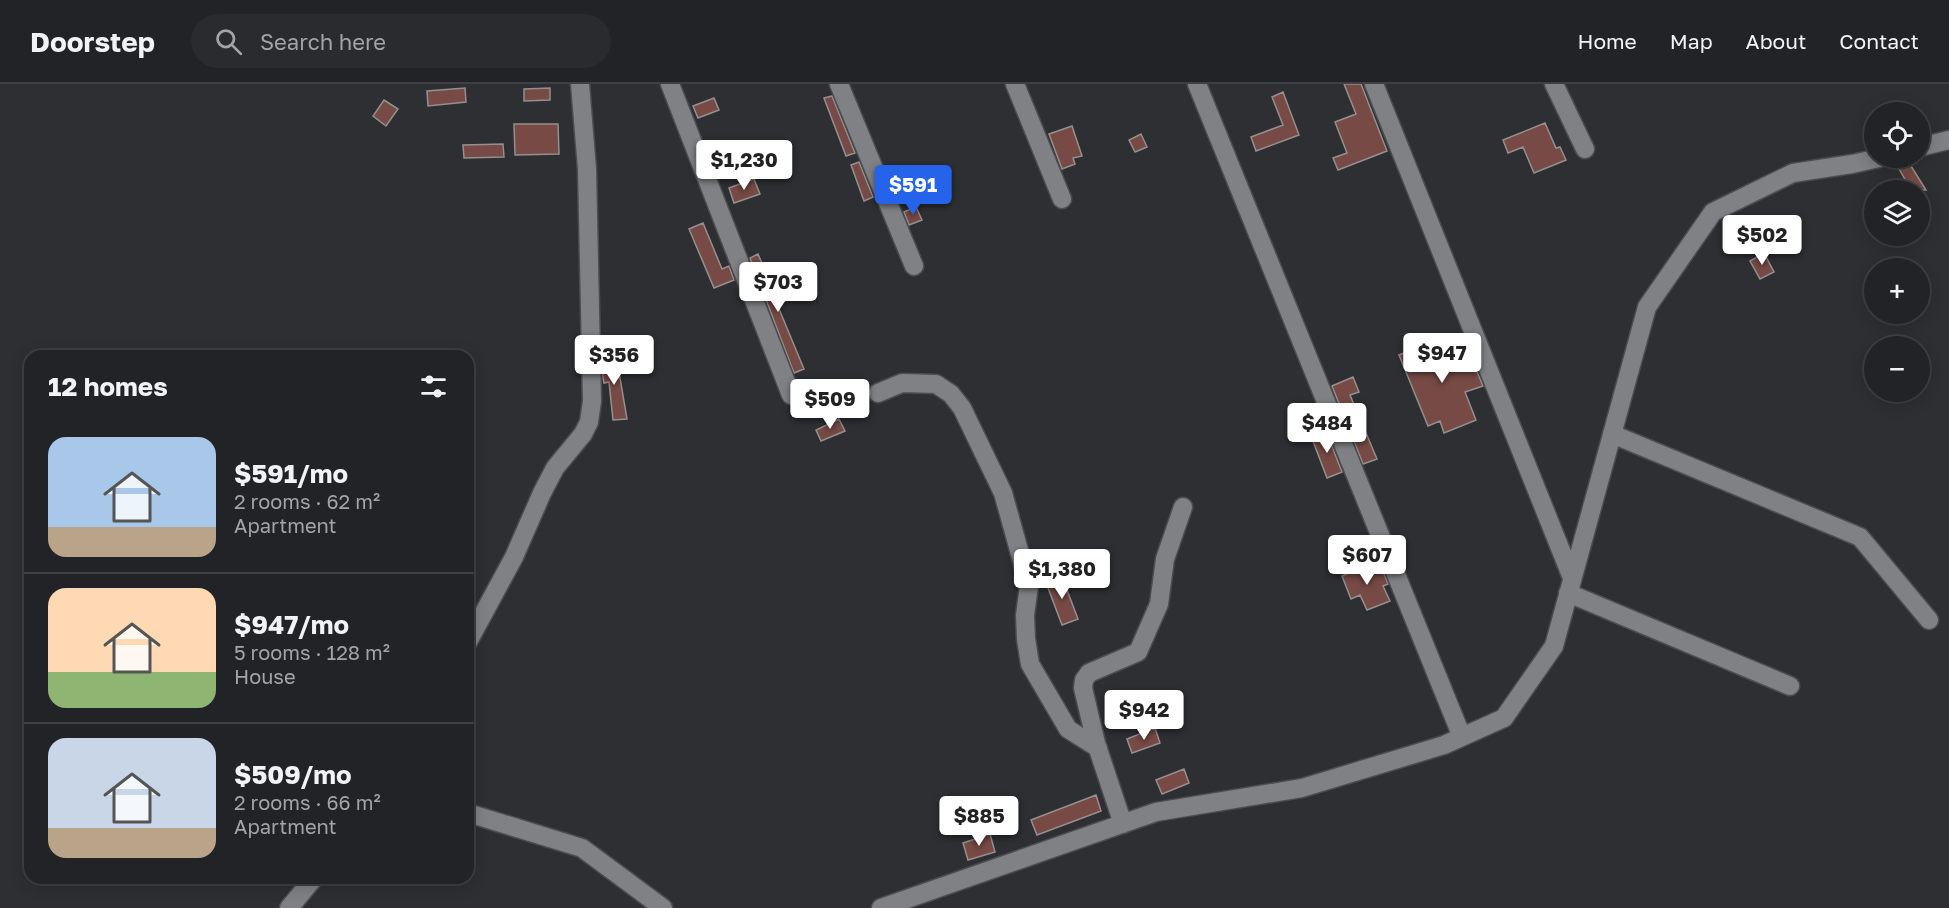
<!DOCTYPE html>
<html lang="en">
<head>
<meta charset="utf-8">
<style>
  body { margin:0; font-family:"Golos Text",sans-serif; background:#2a2b2e; color:#f1f3f6; height:100vh; display:flex; flex-direction:column; font-size:22px; white-space:nowrap }
  * { box-sizing:border-box; margin:0 }
  p { font-size:20px; color:#a2a4a7 }
  .icon { flex:none; width:33px; height:33px; fill:none; stroke:currentColor; stroke-width:2; stroke-linecap:round; stroke-linejoin:round }
  .map { position:relative; flex:1; overflow:hidden }
  .drawer { position:absolute; left:24px; top:266px; width:450px; height:534px; display:flex; flex-direction:column; background:#222326; border-radius:18px; box-shadow:0 3px 15px #0003,0 0 0 2px #3f4043 }
  .drawer>* { flex:none }
  .fabs { position:absolute; left:1864px; top:18px; display:grid; gap:12px }
  .fabs a { display:grid; place-items:center; width:66px; height:66px; border-radius:50%; background:#222326; box-shadow:0 3px 15px #0003,0 0 0 2px #3f4043; font-size:30px }
  .price { position:absolute; translate:-50% -51px; padding:0 14px; border-radius:6px; background:#fff; color:#222; font-size:20px; line-height:39px; filter:drop-shadow(0 2px 3px #0008) }
  .price::after { content:''; position:absolute; left:50%; top:36px; width:18px; height:14px; margin-left:-9px; background:inherit; clip-path:polygon(0 0,100% 0,50% 100%) }
  .price.on { background:#2563eb; color:#fff }
  ul { padding:0; list-style:none }
  li { display:flex; align-items:center; gap:18px; height:150px; padding:0 24px }
  li+li { border-top:2px solid #3f4043 }
  li span { display:grid; place-items:center; flex:none; width:168px; height:120px; border-radius:18px; color:#555 }
  li>.icon { margin-inline-start:auto }
  span .icon { width:72px; height:72px; fill:#fffc; stroke-width:1 }
  li b { font-size:26px }
  h2 { display:flex; justify-content:space-between; align-items:center; height:72px; padding:0 24px; font-size:26px }
  header { display:flex; align-items:center; gap:36px; box-sizing:border-box; height:84px; padding:0 30px; background:#222326; border-bottom:2px solid #3f4043 }
  header strong { font-size:28px }
  nav { display:flex; gap:33px; margin-inline-start:auto; font-size:21px }
  .search { width:420px; height:54px; background:#2a2b2e; display:flex; align-items:center; gap:15px; box-sizing:border-box; padding:0 21px; border-radius:33px; color:#a2a4a7; font-size:22px }
  .map>svg:first-child { display:block }
</style>
</head>
<body>
<header>
<strong>Doorstep</strong>
<div class="search"><svg class="icon" aria-label="search" viewBox="0 0 24 24"><circle cx="10" cy="10" r="6"/><path d="M15 15l6 6"/></svg>Search here</div>
<nav><a>Home</a><a>Map</a><a>About</a><a>Contact</a></nav>
</header>
<div class="map">
<svg width="1949" height="824" viewBox="0 0 1949 824">
  <rect width="100%" height="100%" fill="#2d2f32"/>
  <path fill="#774a45" stroke="#95908f" stroke-width="1.5" d="M1344,0h17l26,67 -49,19 -5,-12 14,-5 -12,-31 21,-8z
    M465,4l1,14 -38,4 -1,-15z
    M550,4v12l-26,1v-12z
    M1283,8l16,43 -43,16 -5,-14 32,-12 -11,-28z
    M832,12l23,57 -9,3 -22,-58z
    M714,14l5,12 -21,8 -5,-12z
    M384,16l14,9 -12,17 -13,-10z
    M1545,39l11,25 4,-1 6,13 -32,13 -11,-26 -15,6 -5,-13z
    M514,40h44l1,30 -44,1z
    M1072,42l10,30 -9,2 2,6 -13,5 -13,-35z
    M1141,50l6,13 -12,5 -6,-12z
    M503,60l1,13 -40,1 -1,-13z
    M1906,74l20,32h-15l-17,-30z
    M859,78l14,35 -9,4 -13,-36z
    M754,95l6,15 -26,9 -5,-15z
    M916,123l6,13 -13,5 -5,-13z
    M703,139l19,46 7,-3 5,14 -20,8 -25,-59z
    M1764,169l10,19 -14,7 -10,-18z
    M758,170l6,14 -2,1 10,23 14,-6 5,13 -14,5 27,65 -10,4 -44,-115z
    M1443,253l11,27 17,-7 12,29 -18,6 11,28 -32,13 -4,-12 -12,5 -29,-71z
    M616,270l11,65 -14,1 -4,-38 -5,1 -1,-5 -1,-21z
    M1353,293l6,15 -9,3 27,64 -14,5 -31,-78z
    M839,335l6,12 -24,10 -5,-11z
    M1326,347l16,41 -15,6 -16,-42z
    M1374,479l4,10 5,-2 5,13 -5,2 7,15 -23,9 -7,-15 -9,4 -9,-23z
    M1061,490l17,45 -16,6 -17,-45z
    M1155,644l5,15 -28,10 -5,-14z
    M1184,685l5,14 -27,11 -6,-14z
    M1096,711l5,16 -64,24 -6,-15z
    M990,750l5,18 -27,8 -5,-17z"/>
  <g fill="none" stroke-linecap="round" stroke-linejoin="round">
    <defs>
      <path id="street" d="M670,0l121,311
        M839,0l75,182
        M1015,0l47,115
        M1197,0l265,653
        M1374,0l198,494
        M1554,0l31,65
        M1920,63l29,-7
        M878,309l24,-10 34,1 15,10 11,14 41,85 26,93 -4,29 1,24 4,25 38,65 30,19
        M1612,350l248,103 69,83
        M1568,509l222,93
        M468,558l46,-85 28,-64 13,-25 28,-34 6,-12 3,-21 -5,-232 -7,-85
        M468,729l114,35 81,60
        M1123,740l-27,-81 -13,-55 1,-8 5,-7 49,-21 21,-48 6,-45 18,-52
        M289,824l25,-30
        M881,824l275,-96 146,-24 142,-43 60,-27 50,-72 93,-339 66,-95 80,-39 59,-9 27,-6"/>
    </defs>
    <use href="#street" stroke="#4b4c4f" stroke-width="21"/>
    <use href="#street" stroke="#7f8184" stroke-width="18"/>
  </g>
</svg>
<div class="fabs">
<a><svg class="icon" aria-label="locate" viewBox="0 0 24 24"><circle cx="12" cy="12" r="6"/><path d="M12 2v4M12 18v4M2 12h4M18 12h4"/></svg></a>
<a><svg class="icon" aria-label="layers" viewBox="0 0 24 24"><path d="M12 4l9 5-9 5-9-5zM3 14l9 5 9-5"/></svg></a>
<a>+</a>
<a>−</a>
</div>
<b class="price" style="left:744px;top:107px">$1,230</b>
<b class="price on" style="left:913px;top:132px">$591</b>
<b class="price" style="left:1762px;top:182px">$502</b>
<b class="price" style="left:778px;top:229px">$703</b>
<b class="price" style="left:1442px;top:300px">$947</b>
<b class="price" style="left:614px;top:302px">$356</b>
<b class="price" style="left:830px;top:346px">$509</b>
<b class="price" style="left:1327px;top:370px">$484</b>
<b class="price" style="left:1367px;top:502px">$607</b>
<b class="price" style="left:1062px;top:516px">$1,380</b>
<b class="price" style="left:1144px;top:657px">$942</b>
<b class="price" style="left:979px;top:763px">$885</b>
<section class="drawer">
<h2>12 homes<svg class="icon" aria-label="filters" viewBox="0 0 24 24"><path d="M4 7h16M4 17h16"/><circle cx="9" cy="7" r="2"/><circle cx="15" cy="17" r="2"/></svg></h2>
<ul>
<li><span style="background:linear-gradient(#a9c7e8 75%,#b9a48a 0)"><svg class="icon" aria-label="home" viewBox="0 0 24 24"><path d="M3 11l9-7 9 7M6 9v11h12V9"/></svg></span><div><b>$591/mo</b><p>2 rooms · 62 m²</p><p>Apartment</p></div></li>
<li><span style="background:linear-gradient(#ffd9b3 70%,#8fb573 0)"><svg class="icon" aria-label="home" viewBox="0 0 24 24"><path d="M3 11l9-7 9 7M6 9v11h12V9"/></svg></span><div><b>$947/mo</b><p>5 rooms · 128 m²</p><p>House</p></div></li>
<li><span style="background:linear-gradient(#c9d6e8 75%,#b9a48a 0)"><svg class="icon" aria-label="home" viewBox="0 0 24 24"><path d="M3 11l9-7 9 7M6 9v11h12V9"/></svg></span><div><b>$509/mo</b><p>2 rooms · 66 m²</p><p>Apartment</p></div></li>
</ul>
</section>
</div>
</body>
</html>
